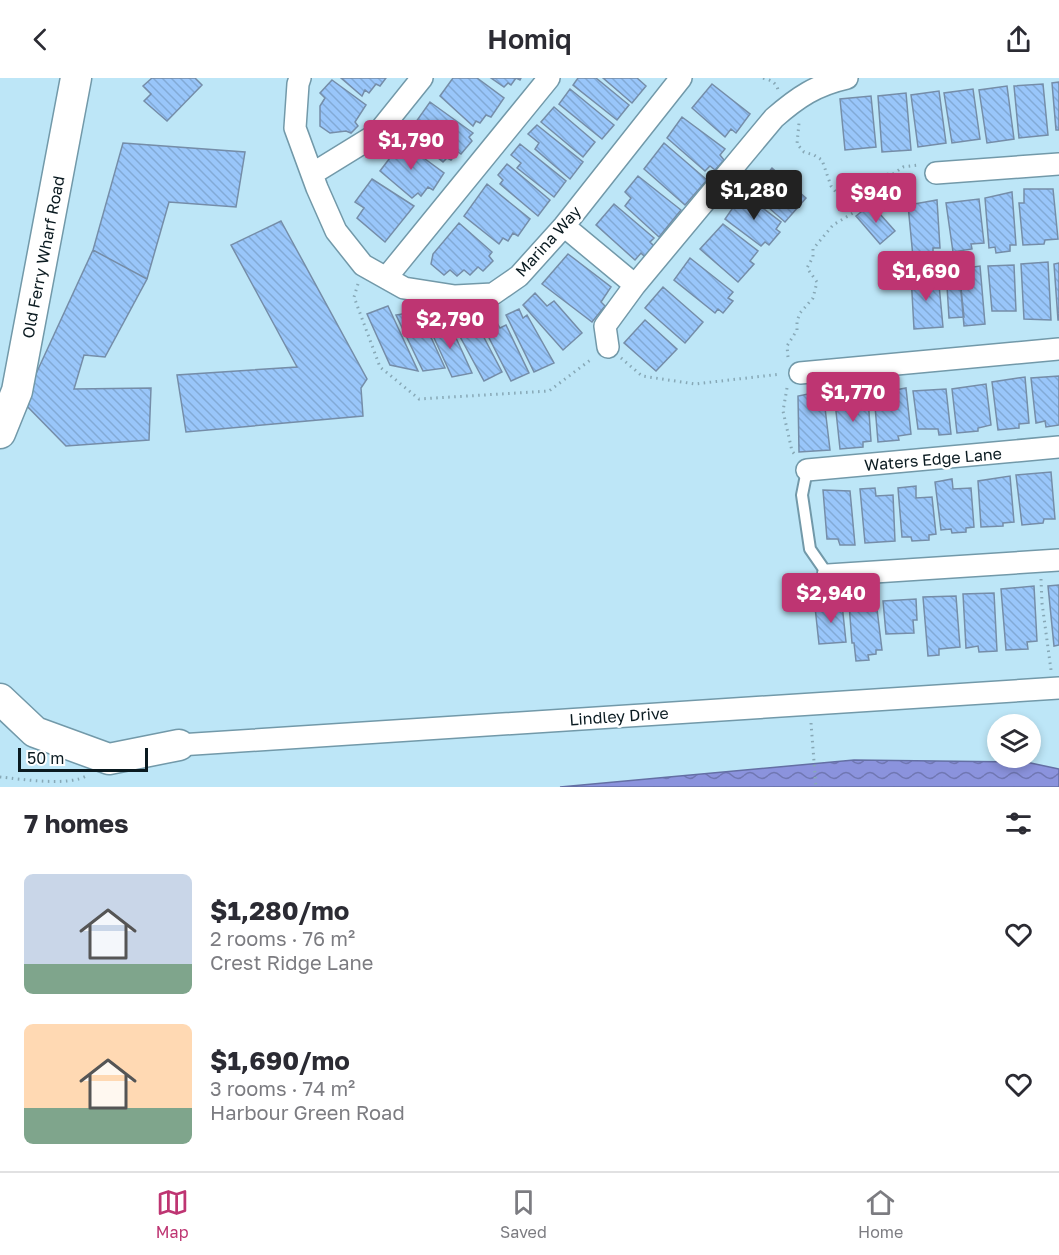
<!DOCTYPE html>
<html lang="en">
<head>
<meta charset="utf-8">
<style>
  body { margin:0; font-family:"Golos Text",sans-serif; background:#f2f2f3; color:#2b2b33; height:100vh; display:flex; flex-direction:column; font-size:22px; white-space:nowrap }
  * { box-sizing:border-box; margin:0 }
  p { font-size:20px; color:#7c7c81 }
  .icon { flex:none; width:33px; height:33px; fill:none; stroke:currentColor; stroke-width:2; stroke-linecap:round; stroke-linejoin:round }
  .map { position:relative; height:709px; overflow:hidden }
  .side { display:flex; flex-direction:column; background:#fff; flex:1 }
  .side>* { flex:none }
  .buttons { position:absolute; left:987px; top:636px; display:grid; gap:12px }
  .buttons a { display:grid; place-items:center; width:54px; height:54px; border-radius:50%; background:#fff; box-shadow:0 3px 9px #0003; font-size:30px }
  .scale { position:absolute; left:18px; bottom:15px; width:130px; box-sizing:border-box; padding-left:6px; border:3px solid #0a1a20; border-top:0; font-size:16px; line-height:21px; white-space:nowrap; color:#0a1a20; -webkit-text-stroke:4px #fff; paint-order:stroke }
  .price { position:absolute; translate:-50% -51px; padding:0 14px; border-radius:6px; background:#be3572; color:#fff; font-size:20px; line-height:39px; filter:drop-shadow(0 2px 3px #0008) }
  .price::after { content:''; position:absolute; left:50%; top:36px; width:18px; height:14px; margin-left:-9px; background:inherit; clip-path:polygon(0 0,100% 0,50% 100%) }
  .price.active { background:#222; color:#fff }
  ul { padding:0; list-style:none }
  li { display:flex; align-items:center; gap:18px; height:150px; padding:0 24px }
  li span { display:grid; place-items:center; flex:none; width:168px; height:120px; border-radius:9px; color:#555 }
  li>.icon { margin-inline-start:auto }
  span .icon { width:72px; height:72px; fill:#fffc; stroke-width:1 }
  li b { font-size:26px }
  h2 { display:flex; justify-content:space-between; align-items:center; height:72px; padding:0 24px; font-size:26px }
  header { display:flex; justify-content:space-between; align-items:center; height:78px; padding:0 24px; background:#fff; font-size:27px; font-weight:600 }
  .menu { display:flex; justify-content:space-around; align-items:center; height:84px; border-top:2px solid #e1e1e2; background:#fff; font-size:16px; color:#7c7c81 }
  .menu a { display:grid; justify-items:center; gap:3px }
  .menu .active { color:#be3572 }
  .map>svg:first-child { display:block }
</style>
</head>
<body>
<header><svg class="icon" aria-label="back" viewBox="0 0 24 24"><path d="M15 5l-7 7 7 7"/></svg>Homiq<svg class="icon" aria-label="share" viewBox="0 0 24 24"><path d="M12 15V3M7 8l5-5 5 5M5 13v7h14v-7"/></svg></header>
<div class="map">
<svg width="1059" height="709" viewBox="0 0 1059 709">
  <defs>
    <pattern id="water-waves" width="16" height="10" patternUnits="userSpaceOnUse" patternTransform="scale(1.5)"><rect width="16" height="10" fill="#8b93dd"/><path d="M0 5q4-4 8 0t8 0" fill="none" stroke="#7077b3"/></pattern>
    <pattern id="building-back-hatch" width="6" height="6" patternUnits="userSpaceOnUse" patternTransform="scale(1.5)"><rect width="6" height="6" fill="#99c6fa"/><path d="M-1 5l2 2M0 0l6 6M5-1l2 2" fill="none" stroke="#82aad6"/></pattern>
  </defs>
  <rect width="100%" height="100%" fill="#bde6f7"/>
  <path fill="url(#water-waves)" stroke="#646fa4" stroke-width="1.5" d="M854,682l172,2 33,7v18h-499z"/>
  <path fill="url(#building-back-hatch)" stroke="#758da8" stroke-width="1.5" d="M152,0h43l7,7 -35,36 -23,-20 7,-7 -8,-8z
    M341,0h45l-6,8 -4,-2 -7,9 -4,-3 -3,6z
    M453,0h24l27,20 -13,19 -5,-2 -6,8 -4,-2 -3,5 -33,-30z
    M491,0h30l-1,2 -4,-2 -5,7 -3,-2 -4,4z
    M578,0h18l33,27 -12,15 -44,-35z
    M603,0h34l9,8 -14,17z
    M332,2l34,25 -11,17 3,4 -7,7 -5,-2 -16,2 -10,-7v-20l5,-8 -5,-5z
    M1059,4v48h-3l-4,-47z
    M712,6l38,30 -14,19 -5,-4 -6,8 -33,-29z
    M1043,6l5,51 -29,3 -5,-52z
    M1007,8l7,53 -27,4 -8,-53z
    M570,11l44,36 -12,14 -43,-35z
    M973,11l7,50 -28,4 -8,-50z
    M939,13l7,52 -28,4 -7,-52z
    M906,15l5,57 -29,2 -4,-56z
    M871,18l5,51 -31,3 -5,-51z
    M430,24l43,31 -4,4 3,4 -11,13 -3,-2 -7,8 -4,-2 -4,4 -35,-29z
    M554,29l41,35 -12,15 -42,-35z
    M682,39l43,32 -5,6 4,5 -9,10 -5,-4 -5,5 -38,-33z
    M537,47l46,37 -13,17 -35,-30 4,-6 -11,-9z
    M402,64l42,31 -11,17 -5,-3 -7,9 -3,-3 -6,5 -32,-27z
    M123,65l122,9 -9,55 -67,-5 -22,77 -54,-29z
    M664,65l43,37 -22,25 -41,-36z
    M520,66l46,37 -12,16 -37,-29 4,-5 -10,-8z
    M507,86l43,36 -12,16 -38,-32 3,-4 -5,-5z
    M772,90l34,30 -21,24 -40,-35 11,-13 6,6z
    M638,98l43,34 -22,27 -34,-31 6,-8 -6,-6z
    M372,101l42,27 -29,36 -28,-24 7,-10 -9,-6z
    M487,106l43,35 -12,17 -5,-3 -5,8 -5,-3 -4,6 -35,-28z
    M1024,111h29l5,50 -13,1 -1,4 -21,1 -4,-42h5z
    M1012,114l4,53h-6v6l-14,2 -1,-6 -6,1 -4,-50z
    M743,115l38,29 -5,7 4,3 -11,13 -4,-3 -4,4 -36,-27z
    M979,121l5,44 -13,1 1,5 -19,3 -7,-49z
    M937,122l3,48h-7v7l-20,2 -5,-52z
    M614,126l40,34 -4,4 4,4 -9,11 -4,-4 -6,7 -39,-35z
    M871,126l24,27 -15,13 -24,-28z
    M281,143l86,158 -6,9 2,28 -177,16 -9,-57 120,-8 -66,-122z
    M459,145l33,29 -3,4 4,5 -10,10 -5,-4 -8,8 -6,-5 -7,6 -7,-6 -6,5 -13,-11 2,-10z
    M723,146l35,27 -8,10 4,3 -16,18 -38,-33z
    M93,172l54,29 -42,78 -21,-2 -10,34 77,-1 -2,52 -83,6 -43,-44z
    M568,176l43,33 -10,15 4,4 -13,16 -50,-38z
    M690,180l43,34 -5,6 5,3 -10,12 -5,-4 -3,4 -41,-33z
    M1048,184l3,58 -27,-1 -3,-55z
    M1059,185v57h-1l-4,-56z
    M1014,187l2,46h-24l-4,-45z
    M980,188l5,58 -21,2 -5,-57z
    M959,191l5,48 -15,1 -3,-48z
    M938,196l5,53 -29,2 -3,-54z
    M663,209l40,35 -18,21 -40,-35z
    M535,215l12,13 7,-5 28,32 -19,17 -40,-45z
    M388,228l30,65 -28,-6 -23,-51z
    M519,231l4,9 4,-3 27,48 -20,9 -28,-57z
    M419,233l26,57 -22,3 -27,-56z
    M440,242l4,11 7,-4 21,46 -20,4 -23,-50z
    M645,242l32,29 -21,22 -32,-28z
    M496,243l4,7 6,-3 23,48 -18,8 -27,-53z
    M469,246l5,9 6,-3 22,42 -18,9 -27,-50z
    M1059,298v49l-13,2 -1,-6 -9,2 -5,-45z
    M1025,299l4,46 -10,1v4l-21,2 -6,-48z
    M986,306l5,41 -13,3v3l-21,2 -5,-44z
    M906,310l5,46 -13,2 1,4 -21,2 -4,-48z
    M946,311l5,45 -12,1 -1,-6h-20l-5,-38z
    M823,313l7,59 -31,2 -1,-56z
    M868,320l3,43 -8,1v5l-23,2 -5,-47z
    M1051,394l4,47h-11l-1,4 -21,2 -6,-50z
    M1010,398l4,46 -11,1v3l-22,1 -3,-46z
    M952,401l1,10 18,-1 3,39 -8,1v4l-14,1 -1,-4 -10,1 -6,-48z
    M916,408v12l16,-1 4,37 -7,1v5l-17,1 -1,-4h-9l-4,-49z
    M875,410l1,8 17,-1 2,46 -30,2 -5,-54z
    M823,412l27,1 5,54h-15l-2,-6h-11z
    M1059,507v60l-5,1 -6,-60z
    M1034,508l3,55 -10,1 1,7 -22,1 -5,-61z
    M994,515l3,58 -18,1 -1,-6 -12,2 -3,-54z
    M956,518l4,51 -21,2v6l-11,1 -5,-59z
    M916,521l1,21h-4l1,13 -28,1 -3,-33z
    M876,523l6,49h-6v4l-8,1 1,5 -13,1 -2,-18h-2l-3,-39z
    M842,526l4,38 -27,2 -4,-37z"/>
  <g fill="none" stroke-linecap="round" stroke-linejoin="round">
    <defs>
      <path id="lane" d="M807,392l-5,25 8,54 18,26"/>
      <path id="street" d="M300,0l-2,6 -3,44 22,60 19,43 27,34 41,23 51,8 38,-2 26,-18 45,-50 117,-148
        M936,95l123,-9
        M312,96l65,-40 45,-56
        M564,148l71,59
        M386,200l163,-200
        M608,269l-3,-21 30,-41 139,-167c24,-21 42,-33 73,-40
        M800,295l259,-24
        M807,392l252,-23
        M828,497l231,-15
        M179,667l880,-57"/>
      <path id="secondary" d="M0,355l17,-42 59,-313
        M0,621l35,33 74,27 70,-14"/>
    </defs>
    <use href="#lane" stroke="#7299a9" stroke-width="14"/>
    <use href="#street" stroke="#7299a9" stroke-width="24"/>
    <use href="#secondary" stroke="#7299a9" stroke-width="33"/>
    <path stroke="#87a8b6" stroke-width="3" stroke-dasharray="1.5 4.5" stroke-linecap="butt" d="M763,0c7,2 13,4 15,12
      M841,120l12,-8 9,-10 10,-5 21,-1 10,-7 16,-2
      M358,206l-4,13 26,70 39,32 130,-8 44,-33
      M788,279l-1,-11 10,-16v-9l3,-8 13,-15 4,-16 -10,-14 6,-11v-8l20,-24 20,-12 -22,-27 -9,-26 -8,-5 -10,-3 -7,-8 2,-21
      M621,280l21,18 53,8 86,-10
      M787,310l-4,23 9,40 4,5
      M1041,501l1,24 9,67
      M811,645l5,64
      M0,699c21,2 70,10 88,-2"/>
    <use href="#lane" stroke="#fff" stroke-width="10"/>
    <use href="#street" stroke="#fff" stroke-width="21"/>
    <use href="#secondary" stroke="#fff" stroke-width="30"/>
  </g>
  <g text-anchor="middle" stroke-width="5" stroke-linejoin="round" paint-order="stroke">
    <g font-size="16" fill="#0a1a20" stroke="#fff">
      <text transform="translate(548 163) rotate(-48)" y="6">Marina Way</text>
      <text transform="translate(43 179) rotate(-79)" y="6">Old Ferry Wharf Road</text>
      <text transform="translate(933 381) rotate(-5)" y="6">Waters Edge Lane</text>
      <text transform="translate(619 638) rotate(-4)" y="6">Lindley Drive</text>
    </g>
  </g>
</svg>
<div class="buttons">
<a><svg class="icon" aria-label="layers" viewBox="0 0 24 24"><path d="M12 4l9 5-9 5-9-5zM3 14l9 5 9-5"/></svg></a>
</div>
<div class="scale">50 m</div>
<b class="price" style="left:411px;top:93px">$1,790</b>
<b class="price active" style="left:754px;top:143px">$1,280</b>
<b class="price" style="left:876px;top:146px">$940</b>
<b class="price" style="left:926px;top:224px">$1,690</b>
<b class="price" style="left:450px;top:272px">$2,790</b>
<b class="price" style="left:853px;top:345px">$1,770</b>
<b class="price" style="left:831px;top:546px">$2,940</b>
</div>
<section class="side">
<h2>7 homes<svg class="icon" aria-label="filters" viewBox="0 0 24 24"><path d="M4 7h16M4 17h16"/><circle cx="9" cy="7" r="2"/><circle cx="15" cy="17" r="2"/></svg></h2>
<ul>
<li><span style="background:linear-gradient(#c9d6e8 75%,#7fa58c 0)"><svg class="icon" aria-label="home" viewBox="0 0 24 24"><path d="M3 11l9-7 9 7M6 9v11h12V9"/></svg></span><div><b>$1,280/mo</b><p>2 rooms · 76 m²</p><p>Crest Ridge Lane</p></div><svg class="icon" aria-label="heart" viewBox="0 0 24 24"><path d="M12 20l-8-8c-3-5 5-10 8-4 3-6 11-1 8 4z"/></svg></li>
<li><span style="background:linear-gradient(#ffd9b3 70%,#7fa58c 0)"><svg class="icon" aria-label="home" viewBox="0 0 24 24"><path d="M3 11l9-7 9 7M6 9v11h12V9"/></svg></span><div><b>$1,690/mo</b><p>3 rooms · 74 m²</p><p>Harbour Green Road</p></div><svg class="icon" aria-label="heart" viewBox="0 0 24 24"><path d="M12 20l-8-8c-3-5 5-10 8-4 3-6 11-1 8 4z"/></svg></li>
</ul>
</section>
<nav class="menu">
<a class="active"><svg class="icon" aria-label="map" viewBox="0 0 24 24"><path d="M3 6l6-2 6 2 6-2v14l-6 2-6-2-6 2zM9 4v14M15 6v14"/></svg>Map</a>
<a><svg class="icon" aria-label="saved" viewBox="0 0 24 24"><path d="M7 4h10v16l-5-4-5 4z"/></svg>Saved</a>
<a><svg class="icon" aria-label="home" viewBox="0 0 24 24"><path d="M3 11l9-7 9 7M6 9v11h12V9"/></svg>Home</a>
</nav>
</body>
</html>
